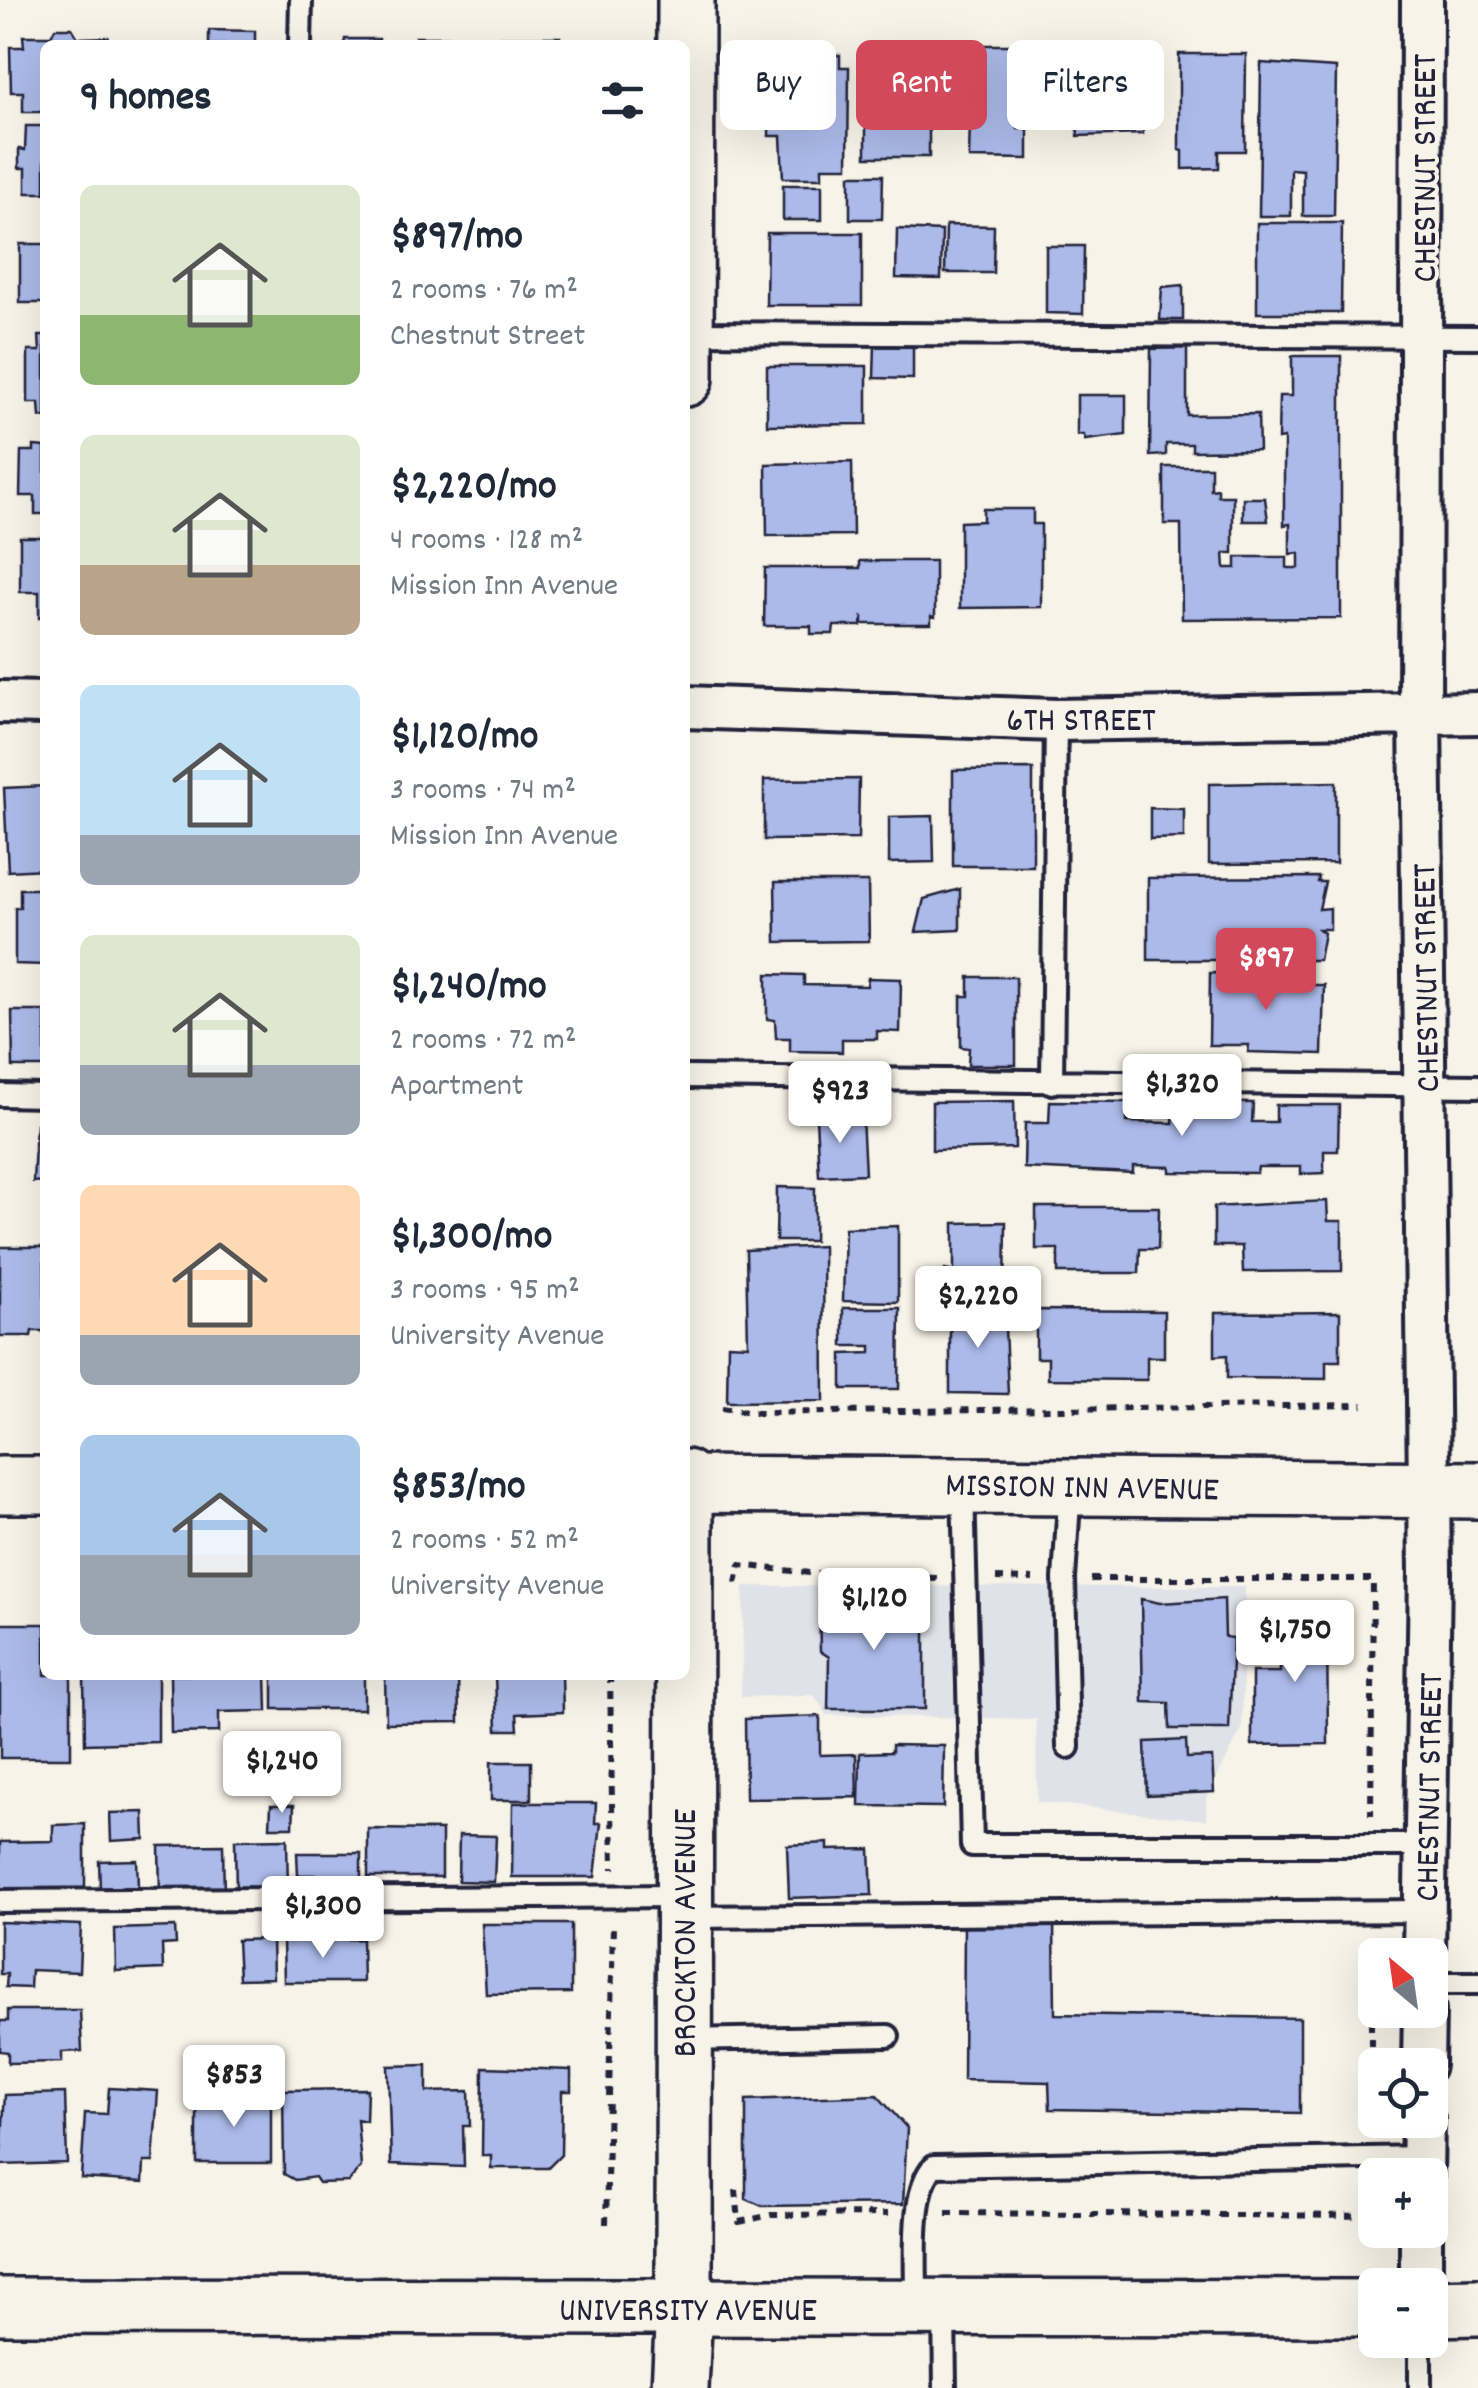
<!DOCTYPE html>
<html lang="en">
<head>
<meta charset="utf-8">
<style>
  body { margin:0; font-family:Dekko,sans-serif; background:#f2f2f3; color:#1f2937; height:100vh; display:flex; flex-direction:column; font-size:38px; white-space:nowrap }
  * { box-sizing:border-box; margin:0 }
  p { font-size:32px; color:#747a83 }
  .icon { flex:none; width:55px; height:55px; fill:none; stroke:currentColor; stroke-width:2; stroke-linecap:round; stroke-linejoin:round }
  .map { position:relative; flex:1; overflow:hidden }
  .details { position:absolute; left:40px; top:40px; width:650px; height:1640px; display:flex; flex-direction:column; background:#fff; border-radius:15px; box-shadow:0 10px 40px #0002 }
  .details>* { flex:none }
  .top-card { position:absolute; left:720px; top:40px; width:608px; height:90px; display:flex; gap:20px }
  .needle { width:65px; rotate:331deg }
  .fabs { position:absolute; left:1358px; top:1938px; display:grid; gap:20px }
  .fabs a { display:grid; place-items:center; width:90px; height:90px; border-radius:15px; background:#fff; box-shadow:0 10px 40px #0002; font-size:50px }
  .price { position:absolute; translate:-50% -85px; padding:0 22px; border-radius:10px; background:#fff; color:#222; font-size:32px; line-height:65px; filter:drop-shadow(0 2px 5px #0008) }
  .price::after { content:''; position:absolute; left:50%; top:60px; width:30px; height:22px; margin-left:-15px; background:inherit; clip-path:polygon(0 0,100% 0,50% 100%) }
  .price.on { background:#d1495b; color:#fff }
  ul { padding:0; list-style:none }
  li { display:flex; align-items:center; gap:30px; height:250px; padding:0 40px }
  li span { display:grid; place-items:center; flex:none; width:280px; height:200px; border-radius:15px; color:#555 }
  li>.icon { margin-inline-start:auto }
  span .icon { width:120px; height:120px; fill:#fffc; stroke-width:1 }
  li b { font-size:42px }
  h2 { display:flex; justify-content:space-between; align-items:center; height:120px; padding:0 40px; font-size:42px }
  .chip { padding:0 35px; border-radius:15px; background:#fff; box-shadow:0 10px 40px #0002; font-size:35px; line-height:90px }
  .chip.on { background:#d1495b; color:#fff }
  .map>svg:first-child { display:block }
</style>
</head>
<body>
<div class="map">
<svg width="1478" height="2388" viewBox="0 0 1478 2388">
  <rect width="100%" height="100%" fill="#f7f3e8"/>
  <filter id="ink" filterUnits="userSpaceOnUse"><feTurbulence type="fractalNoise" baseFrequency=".01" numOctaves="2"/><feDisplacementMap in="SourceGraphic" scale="20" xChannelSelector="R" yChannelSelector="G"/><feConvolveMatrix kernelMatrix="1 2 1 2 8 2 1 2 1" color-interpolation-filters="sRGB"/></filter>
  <g filter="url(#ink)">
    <path fill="#e0e2e9" d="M744,1586l501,1 -3,142 -36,69v22l-169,-18 -1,-83 -209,-4 -13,-20 -73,2z"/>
    <path fill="#acbaea" stroke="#22223b" stroke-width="2.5" d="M55,28h17l6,10 30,-1v8h-63v67h-22v-20h-12l-1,-45h14l-1,-11h28z
      M209,30l46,1v14h-46z
      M415,37h55v8h-55z
      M501,37h59v8h-59z
      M345,39h34v6h-35z
      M972,45h44l2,84h10v30l-59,-1z
      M866,53h63v104h-63z
      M1126,53l1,36h15l1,45 -65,2 -1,-20h-8l-1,-61z
      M1179,54h67l-1,97h-26v17l-36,1v-18l-4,-1z
      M770,55h70v12h9l-1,100h-26v11h-39l-2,-42h-12z
      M1261,63l75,5 -2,148h-31v-46l-12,-1v47h-32z
      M26,126h19v67h-19v-25h-7v-19l6,1z
      M850,175h33l-1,44h-32z
      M783,185h39v35h-39z
      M1257,223h85l-1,90h-84z
      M946,225l48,1 -1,47h-48z
      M897,229l45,2 -1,48 -45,-1z
      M767,233h95v72h-96z
      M20,244h25v59h-25z
      M1046,246h38l-1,68 -37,-1z
      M1183,285v35h-23l2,-33z
      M39,336h6v81h-5l-1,-14h-11v-52h12z
      M875,344h38v35l-39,-1z
      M1187,348v67l71,-1 1,36 -67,1v-7h-26v11l-16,1 1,-107z
      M1292,356h49v262l-159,1 -1,-95h-17v-57h47v23l7,-1v7h15v57h-9l1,15h11v-11h51v11h12v-15l-9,1v-30l-6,1v-87l-6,1 1,-43h13z
      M767,366h100v58l-100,1z
      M1077,395h49v40l-41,5 -1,-5h-7z
      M34,446l11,1v67h-10v-18h-15l1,-45h13z
      M852,462l1,73 -86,1 -1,-72z
      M1243,498h22l3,23h-25z
      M983,509h50v15h8v83l-81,1v-86l23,-1z
      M20,537h25v81h-6v-26h-19z
      M860,561h75v56l-4,-1v8h-68v-8l-2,10h-27l-1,8h-22v-8h-47l1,-58h95z
      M1033,769v97h-80v-96z
      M859,779l-1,60 -94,1v-60z
      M1336,782v81l-127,1v-80z
      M45,786v83l-37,2 -4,-83z
      M1150,808l34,1v29l-34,1z
      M933,816l1,46 -45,1v-46z
      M1319,877l-1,5h7l-6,27 11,-1v21h-11l5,4 -5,27h-171v-82z
      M775,882h93l1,59 -93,1z
      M20,889h25v76l-30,-1v-56h5z
      M960,889v41l-44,2 8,-33z
      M1210,973l86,1v11h28l-2,69 -74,-2 1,-7h-40z
      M767,974l37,1v10l63,1 1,-8 33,1 -1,53 -23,-1v8h-35v13l-52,-1v-13h-14l-1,-18 -8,-1z
      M969,977h47v88h-48l1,-17 -8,-1v-51h8z
      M12,1011h33v56h-32z
      M1014,1101l1,47 -83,2v-48z
      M1050,1101l78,1 -1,20 46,1 1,-21 79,1 -1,19h24v-17h63l-1,46h-14v22l-23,1v-7h-43l-1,6 -87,-1v-5l-37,-1v7l-109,-5 1,-45h24z
      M862,1116l3,58 -46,2 -3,-58z
      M45,1123v58l-12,1 3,-58z
      M777,1187l38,1 -1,53h-38z
      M1327,1201l1,20h14v50l-99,1 -1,-26h-28v-39z
      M1036,1207h123l-1,42h-18l-1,24h-81v-24h-22z
      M1006,1222l-1,75 -53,3 4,-15 -11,1v-16l9,2v-49z
      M898,1226v76l-55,-1 2,-73z
      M44,1234l1,103 -2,-6h-11l-1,5h-31v-89h43z
      M823,1246l1,155 -97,1 1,-58 20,1 -2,-95z
      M1004,1306l4,88 -58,-1v-86z
      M843,1308h57l-1,81h-57v-35l29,-1v-7h-28z
      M1036,1310l128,1v46h-17v23l-99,-1v-21h-12z
      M1340,1312v49h-14v18l-99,-1v-23l-12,1v-43z
      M925,1598v111h-97l1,-52 -9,-6 -1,-52z
      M1141,1599l19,4 64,-4 1,38 8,1 -4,91h-59l-1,-26 -26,-1z
      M1327,1609l1,135 -76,1v-73h28v-60z
      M0,1624h45v51h26v83h-71z
      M84,1675h74v67l-73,2z
      M170,1675h96l1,36 -48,1v20l-48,1z
      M273,1675h91v34h-91z
      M385,1675h73l1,47 -73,1z
      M495,1675h67l1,37 -46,2 1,16h-21z
      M820,1716v39l36,-1 1,43 -111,2 -1,-80z
      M1186,1740l1,18 25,-1 2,35 -67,3 -2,-53z
      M892,1745l52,1 -1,61 -84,-1 1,-53 32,-1z
      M491,1762h40v38h-40z
      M513,1803h83l-1,20h6l-6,54h-83z
      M271,1805h23l-1,22h-23z
      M144,1812l1,27 -34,2 -1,-28z
      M85,1824v66l-85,1v-49l53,-1v-16z
      M368,1829l74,1v47h-74z
      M459,1835l37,1 -2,46 -36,-1z
      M287,1839l1,52 -52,1 -1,-52z
      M828,1843v7l42,-1 2,46 -83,3 -2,-53z
      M223,1845l1,50 -64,1 -1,-50z
      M297,1853h64v34l-44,1v-13h-19z
      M137,1860l1,27 -38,1 -1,-27z
      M1054,1920l1,94 245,4v95l-250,-4 -1,-27 -86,-2 1,-158z
      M0,1922l81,3 -2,47 -48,-2 -1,18 -24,-1 1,-13h-7z
      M482,1924h89v69l-85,1z
      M175,1927l1,17 -14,1 1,24 -47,2 -1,-42z
      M272,1939l1,39 -34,1 -2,-39z
      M362,1939l1,43h-79l-1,-42z
      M8,2010h72l2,41 -20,1v10l-54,1v-11l-8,-1v-30h8z
      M427,2065v27l42,-1 1,35h-7l1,41 -73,-3 -3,-98z
      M483,2067l88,3v21h-9l-1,64 -13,13h-57v-12h-9z
      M109,2088l49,3 -5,71h-9l-1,20 -62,-4 4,-65 22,1z
      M367,2089l-1,32 -9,-2 4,48 -13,15 -29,1 -4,-6 -20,3 -11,-6 -1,-84z
      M65,2093l2,70 -67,2 5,-70z
      M877,2095l30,33 -4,76 -141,2 -16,-7v-99z
      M197,2096h74v67h-74z"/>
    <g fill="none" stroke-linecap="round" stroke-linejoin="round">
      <defs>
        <path id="lane" d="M300,45l1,-45
          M688,333l790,4
          M685,1077l793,9
          M1052,1083l4,-363
          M0,1095l45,1
          M963,1486l9,359h454
          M1068,1747l-4,-168 6,-92
          M0,1901l681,-5
          M685,1917l740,-6
          M1430,1983h48
          M684,2040l204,-4
          M916,2306c1,-36 -7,-115 18,-140l488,-9
          M944,2310l1,78
          M1420,2388v-48"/>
        <path id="street" d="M1422,0l-2,713 10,860 -6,382
          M0,702l45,1
          M685,707l371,13 422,-7
          M1423,2065l1,-55
          M1422,2175l1,-55
          M1421,2285v-55"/>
        <path id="secondary" d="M685,378l1,-378
          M680,2388l4,-79 1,-831"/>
        <path id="primary" d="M685,1484l793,6
          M0,1485h45
          M0,2306l1375,2
          M1430,2308l48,-1"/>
      </defs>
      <use href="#lane" stroke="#22223b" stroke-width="28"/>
      <use href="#street" stroke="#22223b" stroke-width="48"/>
      <use href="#secondary" stroke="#22223b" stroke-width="62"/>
      <use href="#primary" stroke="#22223b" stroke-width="62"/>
      <path stroke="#22223b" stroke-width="6" stroke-dasharray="8 8" stroke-linecap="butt" d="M722,1408l31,5 610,-8
        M996,1578l37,1
        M1091,1579h282l-2,236
        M736,1583l4,-18 96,11 103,2
        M610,1675l3,194
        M1371,1942v188
        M736,2190l3,32 32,-7 117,-1
        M946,2213l429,3
        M1370,2216l1,-29
        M606,2224l7,-298"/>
      <use href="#lane" stroke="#f7f3e8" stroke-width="20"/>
      <use href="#street" stroke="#f7f3e8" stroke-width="40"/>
      <use href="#secondary" stroke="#f7f3e8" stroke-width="55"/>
      <use href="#primary" stroke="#f7f3e8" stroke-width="55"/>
    </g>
  </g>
  <g text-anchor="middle" stroke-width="8" stroke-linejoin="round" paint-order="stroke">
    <g font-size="35" fill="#22223b" stroke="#f7f3e8">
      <text transform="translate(1423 168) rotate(-90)" y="12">CHESTNUT STREET</text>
      <text x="1081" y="730">6TH STREET</text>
      <text transform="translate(1424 978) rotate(-91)" y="12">CHESTNUT STREET</text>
      <text transform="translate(1082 1485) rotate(1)" y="12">MISSION INN AVENUE</text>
      <text transform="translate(1427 1787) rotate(-89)" y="12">CHESTNUT STREET</text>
      <text transform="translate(683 1933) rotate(-90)" y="12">BROCKTON AVENUE</text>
      <text x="688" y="2320">UNIVERSITY AVENUE</text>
    </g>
  </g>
</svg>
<div class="fabs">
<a><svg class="needle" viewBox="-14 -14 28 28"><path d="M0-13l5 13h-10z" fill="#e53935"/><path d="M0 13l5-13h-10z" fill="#747a83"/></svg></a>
<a><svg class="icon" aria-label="locate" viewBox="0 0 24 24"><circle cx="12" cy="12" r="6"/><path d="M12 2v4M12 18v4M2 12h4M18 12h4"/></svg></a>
<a>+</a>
<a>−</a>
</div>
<b class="price on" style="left:1266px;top:1013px">$897</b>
<b class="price" style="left:1182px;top:1139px">$1,320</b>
<b class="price" style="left:840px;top:1146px">$923</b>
<b class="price" style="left:978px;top:1351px">$2,220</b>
<b class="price" style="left:874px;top:1653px">$1,120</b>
<b class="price" style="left:1295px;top:1685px">$1,750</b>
<b class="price" style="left:282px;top:1816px">$1,240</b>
<b class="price" style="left:323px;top:1961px">$1,300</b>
<b class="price" style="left:234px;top:2130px">$853</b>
<div class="top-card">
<a class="chip">Buy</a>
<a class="chip on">Rent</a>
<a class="chip">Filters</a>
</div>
<section class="details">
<h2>9 homes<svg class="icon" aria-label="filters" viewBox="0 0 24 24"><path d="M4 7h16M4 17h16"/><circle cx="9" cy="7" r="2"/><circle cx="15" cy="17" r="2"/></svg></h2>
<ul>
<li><span style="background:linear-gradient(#dfe7d0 65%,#8fb573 0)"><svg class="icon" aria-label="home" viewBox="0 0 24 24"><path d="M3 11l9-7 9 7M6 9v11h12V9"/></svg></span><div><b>$897/mo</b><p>2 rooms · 76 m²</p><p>Chestnut Street</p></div></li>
<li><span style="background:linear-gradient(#dfe7d0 65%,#b9a48a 0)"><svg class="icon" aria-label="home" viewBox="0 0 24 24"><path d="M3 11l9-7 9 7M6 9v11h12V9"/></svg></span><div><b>$2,220/mo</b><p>4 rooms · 128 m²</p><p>Mission Inn Avenue</p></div></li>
<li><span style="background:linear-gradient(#bfe0f5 75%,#9aa5b1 0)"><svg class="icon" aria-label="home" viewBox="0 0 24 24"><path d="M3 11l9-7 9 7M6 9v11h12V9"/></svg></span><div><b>$1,120/mo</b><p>3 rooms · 74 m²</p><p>Mission Inn Avenue</p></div></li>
<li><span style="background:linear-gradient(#dfe7d0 65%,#9aa5b1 0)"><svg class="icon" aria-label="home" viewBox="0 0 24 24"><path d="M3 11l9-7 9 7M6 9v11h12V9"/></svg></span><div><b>$1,240/mo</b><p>2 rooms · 72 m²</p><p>Apartment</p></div></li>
<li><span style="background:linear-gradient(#ffd9b3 75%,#9aa5b1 0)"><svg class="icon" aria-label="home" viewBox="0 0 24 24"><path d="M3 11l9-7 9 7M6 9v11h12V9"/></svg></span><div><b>$1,300/mo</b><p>3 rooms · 95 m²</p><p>University Avenue</p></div></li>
<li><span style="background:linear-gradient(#a9c7e8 60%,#9aa5b1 0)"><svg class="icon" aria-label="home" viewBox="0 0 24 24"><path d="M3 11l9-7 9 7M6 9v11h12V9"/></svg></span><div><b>$853/mo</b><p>2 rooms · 52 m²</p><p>University Avenue</p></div></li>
</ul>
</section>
</div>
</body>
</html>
